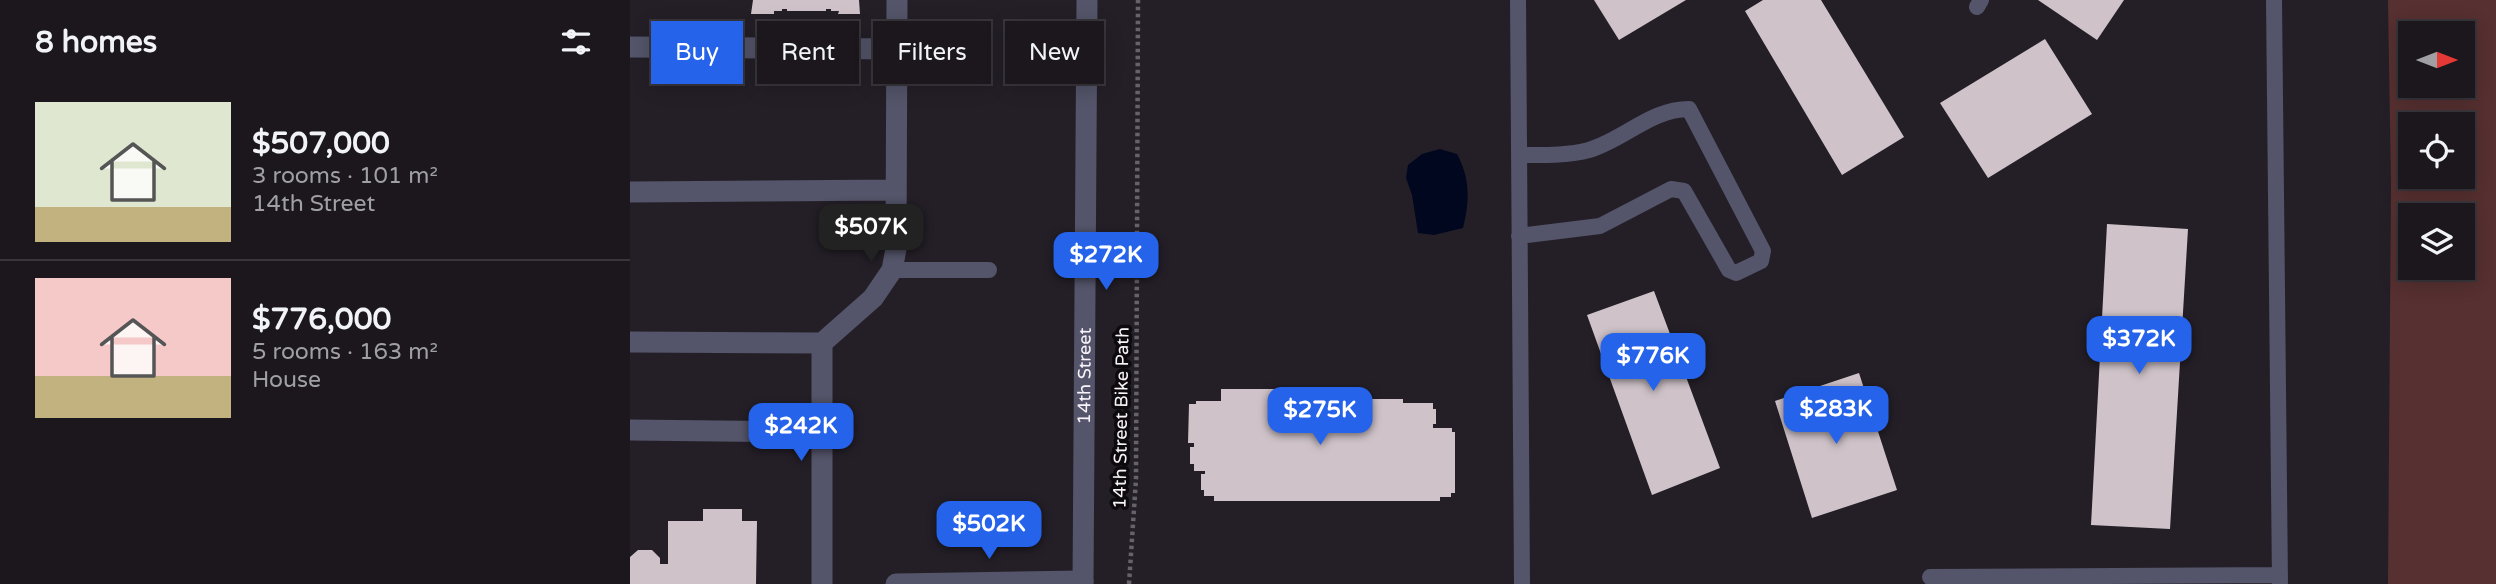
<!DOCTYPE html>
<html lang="en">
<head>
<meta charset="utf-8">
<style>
  body { margin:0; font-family:"Varela Round",sans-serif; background:#28242a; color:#f1f3f6; height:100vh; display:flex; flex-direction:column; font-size:26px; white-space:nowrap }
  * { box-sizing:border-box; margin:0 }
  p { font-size:23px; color:#a09fa4 }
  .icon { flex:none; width:38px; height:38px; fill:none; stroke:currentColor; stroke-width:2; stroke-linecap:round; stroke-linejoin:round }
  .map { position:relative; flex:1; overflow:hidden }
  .drawer { display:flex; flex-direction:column; background:#1b171d; width:630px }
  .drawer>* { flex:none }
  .guide { position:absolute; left:21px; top:21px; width:665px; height:63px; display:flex; gap:14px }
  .needle { width:46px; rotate:90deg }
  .controls { position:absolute; left:1768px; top:21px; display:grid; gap:14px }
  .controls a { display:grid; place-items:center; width:77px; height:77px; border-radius:0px; background:#1b171d; box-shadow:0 4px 18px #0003,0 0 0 2px #39363b; font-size:35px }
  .price { position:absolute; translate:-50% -60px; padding:0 16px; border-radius:14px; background:#2563eb; color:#fff; font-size:23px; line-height:46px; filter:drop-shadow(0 2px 4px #0008) }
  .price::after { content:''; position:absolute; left:50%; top:42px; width:21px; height:16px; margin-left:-10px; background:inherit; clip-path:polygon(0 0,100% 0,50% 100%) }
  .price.current { background:#222; color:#fff }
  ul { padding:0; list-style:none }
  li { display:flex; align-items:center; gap:21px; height:175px; padding:0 35px }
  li+li { border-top:2px solid #39363b }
  li span { display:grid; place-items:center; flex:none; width:196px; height:140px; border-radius:0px; color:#555 }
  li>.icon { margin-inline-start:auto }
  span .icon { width:84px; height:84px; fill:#fffc; stroke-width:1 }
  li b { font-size:30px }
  h2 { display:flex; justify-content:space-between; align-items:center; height:84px; padding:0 35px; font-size:30px }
  .tag { padding:0 24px; border-radius:0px; background:#1b171d; box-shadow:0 4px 18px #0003,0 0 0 2px #39363b; font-size:24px; line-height:63px }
  .tag.current { background:#2563eb; color:#fff }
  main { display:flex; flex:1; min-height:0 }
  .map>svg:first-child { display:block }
</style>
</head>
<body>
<main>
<section class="drawer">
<h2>8 homes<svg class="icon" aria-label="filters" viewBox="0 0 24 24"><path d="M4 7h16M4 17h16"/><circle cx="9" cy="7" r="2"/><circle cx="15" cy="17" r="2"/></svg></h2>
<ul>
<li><span style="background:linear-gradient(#dfe7d0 75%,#c2b280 0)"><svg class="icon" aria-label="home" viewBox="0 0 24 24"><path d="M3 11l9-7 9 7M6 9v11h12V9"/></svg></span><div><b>$507,000</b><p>3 rooms · 101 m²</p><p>14th Street</p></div></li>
<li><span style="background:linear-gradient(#f6c9c9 70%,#c2b280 0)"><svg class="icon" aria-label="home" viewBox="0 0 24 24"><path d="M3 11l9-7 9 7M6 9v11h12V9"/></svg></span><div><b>$776,000</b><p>5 rooms · 163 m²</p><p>House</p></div></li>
</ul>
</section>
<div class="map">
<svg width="1866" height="584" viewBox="0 0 1866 584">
  <rect width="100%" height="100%" fill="#241f27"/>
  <path fill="#573031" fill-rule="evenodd" d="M1758,0h108v584h-108l3,-399zM1780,33h52v53h-52zM1780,124h52v53h-52zM1780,215h52v53h-52z"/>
  <path fill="#00071f" d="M810,149l17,5c13,24 13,47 6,74l-29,7 -16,-2 -6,-38 -6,-17 2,-13 14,-11z"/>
  <path fill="#cfc3c9" d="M123,0h106l1,14h-22l1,-3h-8v-2h-5v2h-39v-2h-5v2h-8v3h-23z
    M964,0h92l-67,40z
    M1133,0h58l83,137 -62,38 -97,-164z
    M1408,0h86l-27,40z
    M1415,39l47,75 -104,64 -48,-75z
    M1477,224l81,5 -18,300 -79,-4z
    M1024,291l66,177 -68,27 -65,-180z
    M1229,373l38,117 -85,28 -37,-117z
    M591,389h141v10h41v4h30v6h3v15h-3v4h19v4h3v61h-4v4h-11v4h-226v-5h-10v-6h-3v-16h4v-3h-11v-7h-4v-17h4v-4h-6l1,-39h7v-3h25z
    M73,509h39v12h15l-1,63h-126v-27l8,-7h14l8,8v6h8v-43h35z"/>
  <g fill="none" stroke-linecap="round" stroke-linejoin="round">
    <path stroke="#676269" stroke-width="4.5" stroke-dasharray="3.5 3.5" stroke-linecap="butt" d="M499,584l7,-105 2,-479"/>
    <path stroke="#54546a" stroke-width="16" d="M888,0l4,584
      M1644,0l6,584
      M1347,7l4,-7
      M889,155c23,0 48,1 70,-5 36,-11 62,-41 100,-41l74,142 -2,10 -25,12 -7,-3 -45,-79 -13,-2 -71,37 -81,10
      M262,270h97
      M1300,577l350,-2"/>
    <path stroke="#54546a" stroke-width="21" d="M0,47l267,2
      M0,192l266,-2
      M0,342l192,1 51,-45 19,-28 4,-21 1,-249
      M0,430l192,2
      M192,584v-241
      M266,584l187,-3"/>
    <path stroke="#54546a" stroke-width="21" id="s1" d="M453,584l4,-584"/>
  </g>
  <g text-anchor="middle" stroke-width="7" stroke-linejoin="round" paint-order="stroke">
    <g font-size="18" fill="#f7f3f9" stroke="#0c0a0d">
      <text dy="6" stroke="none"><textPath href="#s1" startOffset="208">14th Street</textPath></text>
      <text transform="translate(491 418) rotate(-89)" y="6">14th Street Bike Path</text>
    </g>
  </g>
</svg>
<div class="controls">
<a><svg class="needle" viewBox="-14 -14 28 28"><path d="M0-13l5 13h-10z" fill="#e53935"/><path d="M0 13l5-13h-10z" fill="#a09fa4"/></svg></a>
<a><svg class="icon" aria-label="locate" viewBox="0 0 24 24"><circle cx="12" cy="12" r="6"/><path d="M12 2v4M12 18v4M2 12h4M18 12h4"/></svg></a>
<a><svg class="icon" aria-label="layers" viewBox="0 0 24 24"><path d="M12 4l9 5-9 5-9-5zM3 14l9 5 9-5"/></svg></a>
</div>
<b class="price current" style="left:241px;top:264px">$507K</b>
<b class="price" style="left:476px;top:292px">$272K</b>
<b class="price" style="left:1509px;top:376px">$372K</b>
<b class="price" style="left:1023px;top:393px">$776K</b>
<b class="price" style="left:1206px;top:446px">$283K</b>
<b class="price" style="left:690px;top:447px">$275K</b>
<b class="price" style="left:171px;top:463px">$242K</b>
<b class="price" style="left:359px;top:561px">$502K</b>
<div class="guide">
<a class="tag current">Buy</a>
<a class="tag">Rent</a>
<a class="tag">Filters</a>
<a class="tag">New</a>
</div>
</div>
</main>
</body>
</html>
